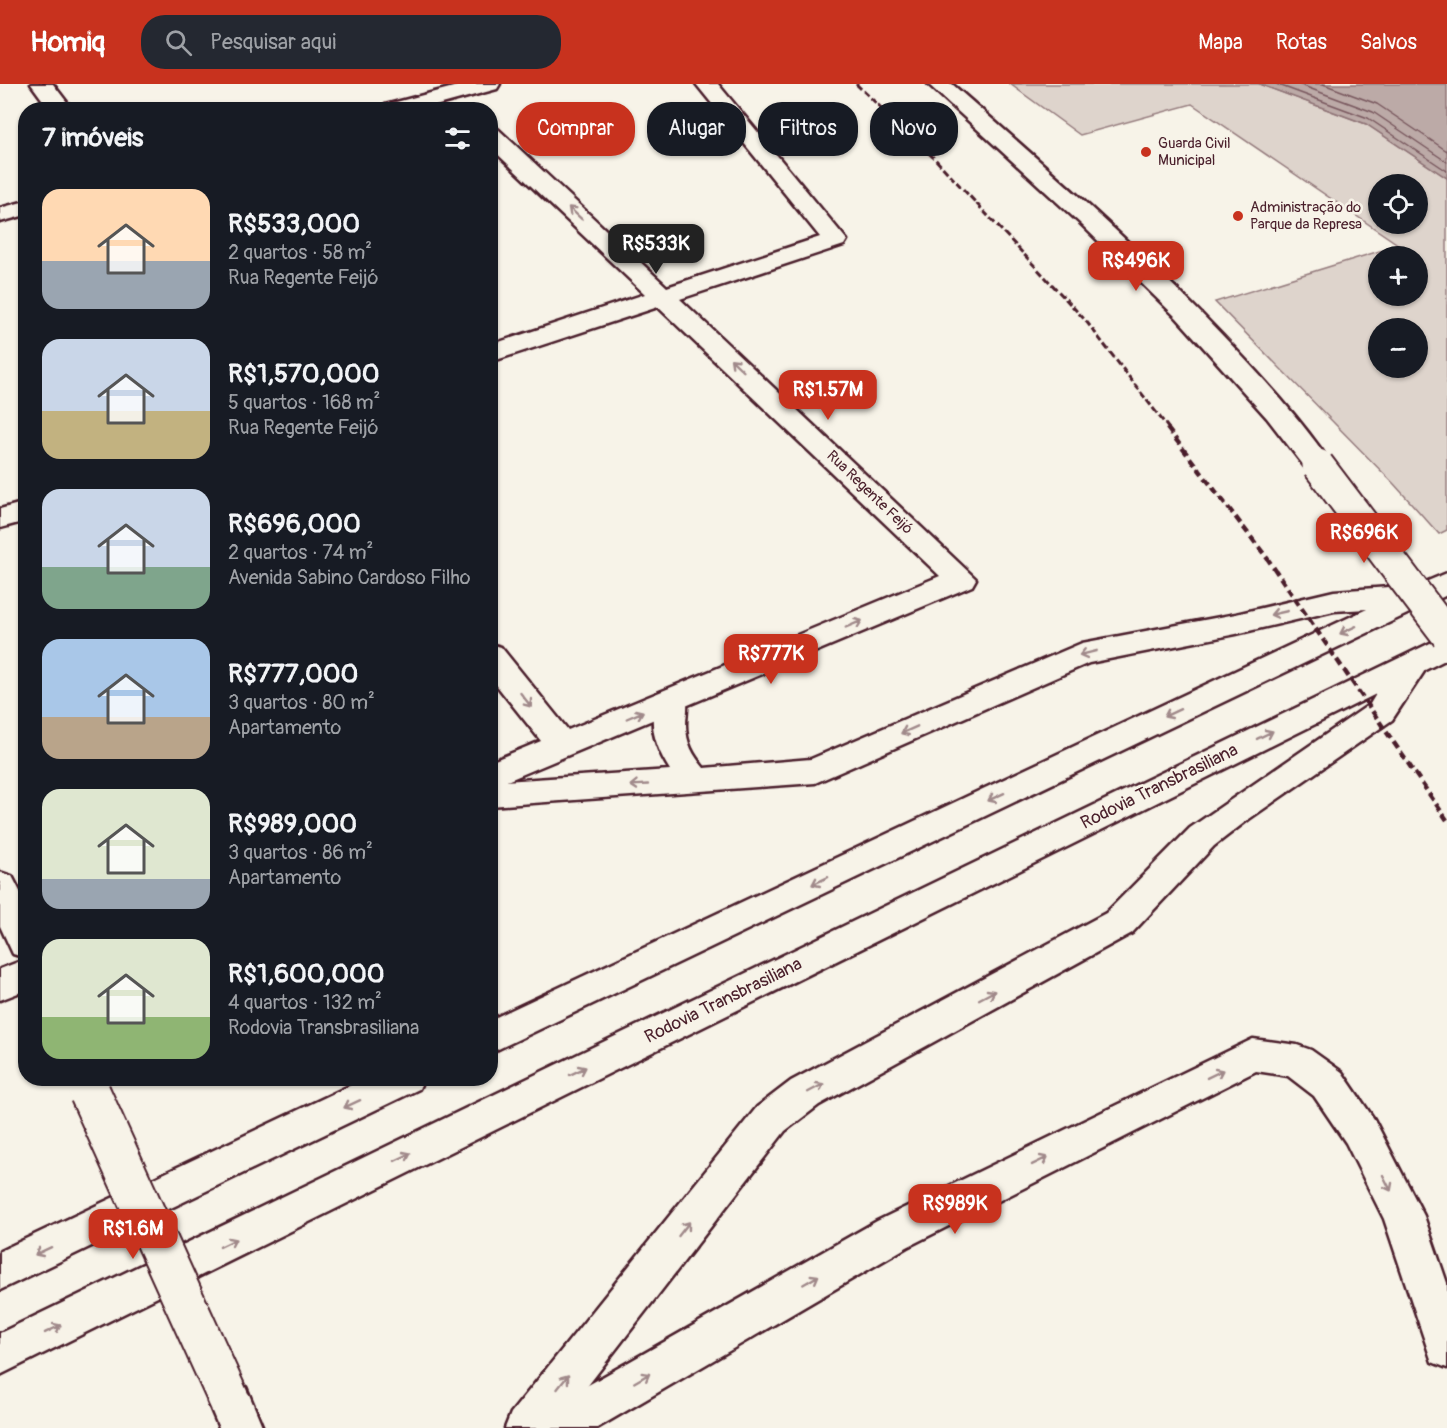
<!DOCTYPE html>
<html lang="pt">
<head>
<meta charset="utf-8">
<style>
  body { margin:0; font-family:Pangolin,sans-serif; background:#242831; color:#f1f3f6; height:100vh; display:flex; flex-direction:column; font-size:22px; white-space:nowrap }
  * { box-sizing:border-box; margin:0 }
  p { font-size:20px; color:#9ea1a6 }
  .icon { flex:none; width:33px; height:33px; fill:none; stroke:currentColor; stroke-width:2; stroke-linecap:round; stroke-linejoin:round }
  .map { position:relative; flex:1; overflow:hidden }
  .panel { position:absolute; left:18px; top:18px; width:480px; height:984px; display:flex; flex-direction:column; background:#171b24; border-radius:24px; box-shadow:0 2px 4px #0004 }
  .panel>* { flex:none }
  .top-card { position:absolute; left:516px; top:18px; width:570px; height:54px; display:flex; gap:12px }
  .tools { position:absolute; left:1368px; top:90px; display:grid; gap:12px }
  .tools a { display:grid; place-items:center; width:60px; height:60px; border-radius:50%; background:#171b24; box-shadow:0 2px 4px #0004; font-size:30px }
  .price { position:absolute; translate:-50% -51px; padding:0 14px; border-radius:12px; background:#c8321e; color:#fff; font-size:20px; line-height:39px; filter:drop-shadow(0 2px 3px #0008) }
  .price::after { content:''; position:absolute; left:50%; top:36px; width:18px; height:14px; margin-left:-9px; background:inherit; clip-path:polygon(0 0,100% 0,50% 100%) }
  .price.on { background:#222; color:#fff }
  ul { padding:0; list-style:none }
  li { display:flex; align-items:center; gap:18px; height:150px; padding:0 24px }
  li span { display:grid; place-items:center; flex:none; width:168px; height:120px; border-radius:18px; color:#555 }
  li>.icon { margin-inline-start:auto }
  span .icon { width:72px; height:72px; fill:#fffc; stroke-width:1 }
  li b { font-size:26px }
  h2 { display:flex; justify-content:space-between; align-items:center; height:72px; padding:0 24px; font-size:26px }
  .tag { padding:0 21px; border-radius:24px; background:#171b24; box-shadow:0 2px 4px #0004; font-size:21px; line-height:54px }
  .tag.on { background:#c8321e; color:#fff }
  header { display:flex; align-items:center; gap:36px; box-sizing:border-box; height:84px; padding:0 30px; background:#c8321e; color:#fff }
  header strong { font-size:28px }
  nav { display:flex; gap:33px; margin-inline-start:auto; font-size:21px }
  .search { width:420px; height:54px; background:#242831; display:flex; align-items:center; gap:15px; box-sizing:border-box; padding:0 21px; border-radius:24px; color:#9ea1a6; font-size:22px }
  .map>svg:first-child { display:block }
</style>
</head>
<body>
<header>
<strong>Homiq</strong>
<div class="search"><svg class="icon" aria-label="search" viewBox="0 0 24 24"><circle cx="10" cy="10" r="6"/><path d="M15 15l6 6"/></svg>Pesquisar aqui</div>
<nav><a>Mapa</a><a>Rotas</a><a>Salvos</a></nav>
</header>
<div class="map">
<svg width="1447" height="1344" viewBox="0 0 1447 1344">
  <rect width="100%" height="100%" fill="#f7f3e8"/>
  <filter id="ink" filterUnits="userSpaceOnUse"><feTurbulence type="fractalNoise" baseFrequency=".0167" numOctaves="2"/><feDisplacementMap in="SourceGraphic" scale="12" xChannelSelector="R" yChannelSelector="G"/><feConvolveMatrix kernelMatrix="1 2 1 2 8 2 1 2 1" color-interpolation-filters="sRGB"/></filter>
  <g filter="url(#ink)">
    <path fill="#ded4cc" stroke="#947a7c" stroke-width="1.5" fill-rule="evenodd" d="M1010,0h249l107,40 81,54v352l-8,4 -45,-50 -179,-182 184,-57 -207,-141 -112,31zM1378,100h40v40h-40zM1378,172h40v40h-40zM1378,244h40v40h-40z"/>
    <path fill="#bcaaa7" stroke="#8e7275" stroke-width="1.5" d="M1259,0h188v94l-81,-54z"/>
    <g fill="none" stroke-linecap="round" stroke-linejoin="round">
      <path stroke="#78575d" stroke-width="1.5" d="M1276,0l92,34 79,53
        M1298,0l75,28 74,50
        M1323,0l54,20 70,47"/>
      <defs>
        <path id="minor" d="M31,0h22l20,26h-23z
          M465,0h35l-3,5 -77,21h-38l3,-5z
          M696,0h22l129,156 -3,5 -164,54 296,280 -4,7 -482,202v-26l51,-21 -51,-64v-33l11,3 67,83 372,-154 -282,-269 -168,55v-17l155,-51 -155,-147v-20l8,2 169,158 153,-50z
          M26,117v14l-26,7v-14z
          M26,418v19l-26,7v-19z
          M0,788l12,4 14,27v55l-13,-4 -13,-28z
          M230,1297l16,6 17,41h-44l-11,-26 6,-15z"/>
        <path id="tertiary" d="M1253,955l44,6 14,5 31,22 32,47 50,97 23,67v85l-15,-6 -48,-143 -38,-76 -32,-47 -26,-20 -32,-5 -349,176 -310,181h-64l6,-15 338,-192z"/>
        <path id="secondary" d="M928,0h24c93,81 186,163 271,252 38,40 78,83 109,129l-4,6 -10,3 -10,-3 -41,-53 -90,-100 -96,-94z
          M26,875v31l-26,10v-31z"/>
        <path id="motorway" d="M1447,489v22l-957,458v-33l877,-411 -33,2 -98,23 -147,29 -274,120 -325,23v-24l180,-12c-15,-23 -25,-52 -9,-78l11,-3 11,3c7,11 3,20 3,33 0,18 7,30 18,43l107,-9 271,-116 154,-29 98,-23 69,-5 8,2z
          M1447,551v24l-22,11 -33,50 -143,99 -35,27 -82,87 -313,172 -34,26 -230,297h-50l6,-15 246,-306 34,-26 315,-168 84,-85 180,-124 6,-10 -1376,681v-42z
          M366,994h58l-5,11 -419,201v-39z"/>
      </defs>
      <use href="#minor" stroke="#4a1f2b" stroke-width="5"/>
      <use href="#tertiary" stroke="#4a1f2b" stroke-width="5"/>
      <use href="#secondary" stroke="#4a1f2b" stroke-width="5"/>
      <use href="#motorway" stroke="#4a1f2b" stroke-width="5"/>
      <use href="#minor" fill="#f7f3e8" fill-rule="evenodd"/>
      <use href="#tertiary" fill="#f7f3e8" fill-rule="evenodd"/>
      <use href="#secondary" fill="#f7f3e8" fill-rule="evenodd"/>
      <use href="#motorway" fill="#f7f3e8" fill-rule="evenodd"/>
      <path stroke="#4a1f2b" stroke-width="3" stroke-dasharray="7 3" stroke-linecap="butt" d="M856,0l79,75 151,162 83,108"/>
      <path stroke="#4a1f2b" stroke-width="4.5" stroke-dasharray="8 4.5" stroke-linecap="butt" d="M1167,344l100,130 180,262"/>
      <defs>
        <path id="minor-bridge" d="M90,1009l140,309"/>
        <path id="secondary-bridge" d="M1318,381l129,170"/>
      </defs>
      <use href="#minor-bridge" stroke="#4a1f2b" stroke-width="44" stroke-linecap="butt"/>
      <use href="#secondary-bridge" stroke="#4a1f2b" stroke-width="35" stroke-linecap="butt"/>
      <use href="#minor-bridge" stroke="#f7f3e8" stroke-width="40"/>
      <use href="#secondary-bridge" stroke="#f7f3e8" stroke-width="31"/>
    </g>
    <defs><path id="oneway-shaft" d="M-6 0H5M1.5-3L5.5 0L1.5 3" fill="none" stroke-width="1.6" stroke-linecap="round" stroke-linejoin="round" transform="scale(1.5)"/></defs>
    <g stroke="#a0898a">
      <use href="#oneway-shaft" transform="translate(575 129) rotate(-137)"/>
      <use href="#oneway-shaft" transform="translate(737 281) rotate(-136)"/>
      <use href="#oneway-shaft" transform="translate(1279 529) rotate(167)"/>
      <use href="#oneway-shaft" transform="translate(854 540) rotate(-23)"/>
      <use href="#oneway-shaft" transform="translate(1348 546) rotate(155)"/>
      <use href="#oneway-shaft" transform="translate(1088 569) rotate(166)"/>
      <use href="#oneway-shaft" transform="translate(526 616) rotate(52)"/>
      <use href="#oneway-shaft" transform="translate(1172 629) rotate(155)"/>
      <use href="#oneway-shaft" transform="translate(635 631) rotate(-23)"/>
      <use href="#oneway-shaft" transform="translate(909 646) rotate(156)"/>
      <use href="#oneway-shaft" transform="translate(1265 651) rotate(-26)"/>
      <use href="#oneway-shaft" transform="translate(639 701) rotate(177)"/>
      <use href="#oneway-shaft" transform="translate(996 713) rotate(155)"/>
      <use href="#oneway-shaft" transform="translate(820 797) rotate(155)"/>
      <use href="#oneway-shaft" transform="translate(987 911) rotate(-28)"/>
      <use href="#oneway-shaft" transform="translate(578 987) rotate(-26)"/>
      <use href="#oneway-shaft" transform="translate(1215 990) rotate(-26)"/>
      <use href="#oneway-shaft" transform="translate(816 1004) rotate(-28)"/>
      <use href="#oneway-shaft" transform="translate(352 1020) rotate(155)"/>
      <use href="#oneway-shaft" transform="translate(403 1073) rotate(-26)"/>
      <use href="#oneway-shaft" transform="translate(1040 1077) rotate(-26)"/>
      <use href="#oneway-shaft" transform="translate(1387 1099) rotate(63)"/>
      <use href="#oneway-shaft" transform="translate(684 1145) rotate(-52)"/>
      <use href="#oneway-shaft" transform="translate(228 1159) rotate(-26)"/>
      <use href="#oneway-shaft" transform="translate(43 1167) rotate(155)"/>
      <use href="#oneway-shaft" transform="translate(811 1196) rotate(-30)"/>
      <use href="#oneway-shaft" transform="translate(53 1245) rotate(-26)"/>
      <use href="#oneway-shaft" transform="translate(642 1294) rotate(-30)"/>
      <use href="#oneway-shaft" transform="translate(563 1298) rotate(-52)"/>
    </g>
  </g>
  <g fill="#c8321e" stroke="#f7f3e8" stroke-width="2">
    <circle cx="1146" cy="68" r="6"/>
    <circle cx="1238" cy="132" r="6"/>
  </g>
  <g text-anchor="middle" stroke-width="5" stroke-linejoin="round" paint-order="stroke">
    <g font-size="15" fill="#4a1f2b" stroke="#f7f3e8" text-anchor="start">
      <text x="1158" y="64">Guarda Civil<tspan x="1158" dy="17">Municipal</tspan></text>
      <text x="1250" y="128">Administração do<tspan x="1250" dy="17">Parque da Represa</tspan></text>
    </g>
    <g font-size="15" fill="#4a1f2b" stroke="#f7f3e8">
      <text transform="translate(870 408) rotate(44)" y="5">Rua Regente Feijó</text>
    </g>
    <g font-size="18" fill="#4a1f2b" stroke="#f7f3e8">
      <text transform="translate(1159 702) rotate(-26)" y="6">Rodovia Transbrasiliana</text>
      <text transform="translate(723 916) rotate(-26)" y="6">Rodovia Transbrasiliana</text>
    </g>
  </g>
</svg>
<div class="tools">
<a><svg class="icon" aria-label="locate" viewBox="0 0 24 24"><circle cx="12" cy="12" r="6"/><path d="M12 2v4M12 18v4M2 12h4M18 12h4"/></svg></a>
<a>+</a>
<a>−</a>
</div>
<b class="price on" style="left:656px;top:191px">R$533K</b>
<b class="price" style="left:1136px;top:208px">R$496K</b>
<b class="price" style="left:828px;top:337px">R$1.57M</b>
<b class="price" style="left:1364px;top:480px">R$696K</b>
<b class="price" style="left:771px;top:601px">R$777K</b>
<b class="price" style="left:955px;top:1151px">R$989K</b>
<b class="price" style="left:133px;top:1176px">R$1.6M</b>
<div class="top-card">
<a class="tag on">Comprar</a>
<a class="tag">Alugar</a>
<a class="tag">Filtros</a>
<a class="tag">Novo</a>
</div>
<section class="panel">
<h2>7 imóveis<svg class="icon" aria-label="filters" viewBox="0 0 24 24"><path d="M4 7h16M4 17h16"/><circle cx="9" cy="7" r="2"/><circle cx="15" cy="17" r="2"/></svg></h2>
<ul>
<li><span style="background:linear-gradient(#ffd9b3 60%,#9aa5b1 0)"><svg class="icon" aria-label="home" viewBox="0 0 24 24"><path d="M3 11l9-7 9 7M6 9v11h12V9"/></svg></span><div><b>R$533,000</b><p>2 quartos · 58 m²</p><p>Rua Regente Feijó</p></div></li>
<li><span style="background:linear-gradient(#c9d6e8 60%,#c2b280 0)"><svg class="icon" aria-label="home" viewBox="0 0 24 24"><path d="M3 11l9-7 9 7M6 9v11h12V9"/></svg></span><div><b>R$1,570,000</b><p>5 quartos · 168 m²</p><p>Rua Regente Feijó</p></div></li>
<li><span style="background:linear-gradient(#c9d6e8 65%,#7fa58c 0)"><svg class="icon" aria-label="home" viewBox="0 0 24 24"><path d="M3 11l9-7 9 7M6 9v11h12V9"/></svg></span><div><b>R$696,000</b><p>2 quartos · 74 m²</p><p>Avenida Sabino Cardoso Filho</p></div></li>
<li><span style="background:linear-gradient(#a9c7e8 65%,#b9a48a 0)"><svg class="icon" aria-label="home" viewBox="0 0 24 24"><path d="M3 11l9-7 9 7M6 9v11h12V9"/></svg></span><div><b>R$777,000</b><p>3 quartos · 80 m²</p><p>Apartamento</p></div></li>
<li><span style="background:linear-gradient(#dfe7d0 75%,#9aa5b1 0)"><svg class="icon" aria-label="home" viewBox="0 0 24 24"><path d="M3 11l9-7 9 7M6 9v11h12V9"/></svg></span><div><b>R$989,000</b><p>3 quartos · 86 m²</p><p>Apartamento</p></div></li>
<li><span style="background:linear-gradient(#dfe7d0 65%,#8fb573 0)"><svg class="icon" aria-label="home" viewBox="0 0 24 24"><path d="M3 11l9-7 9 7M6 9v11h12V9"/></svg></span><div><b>R$1,600,000</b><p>4 quartos · 132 m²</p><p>Rodovia Transbrasiliana</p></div></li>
</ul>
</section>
</div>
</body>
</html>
